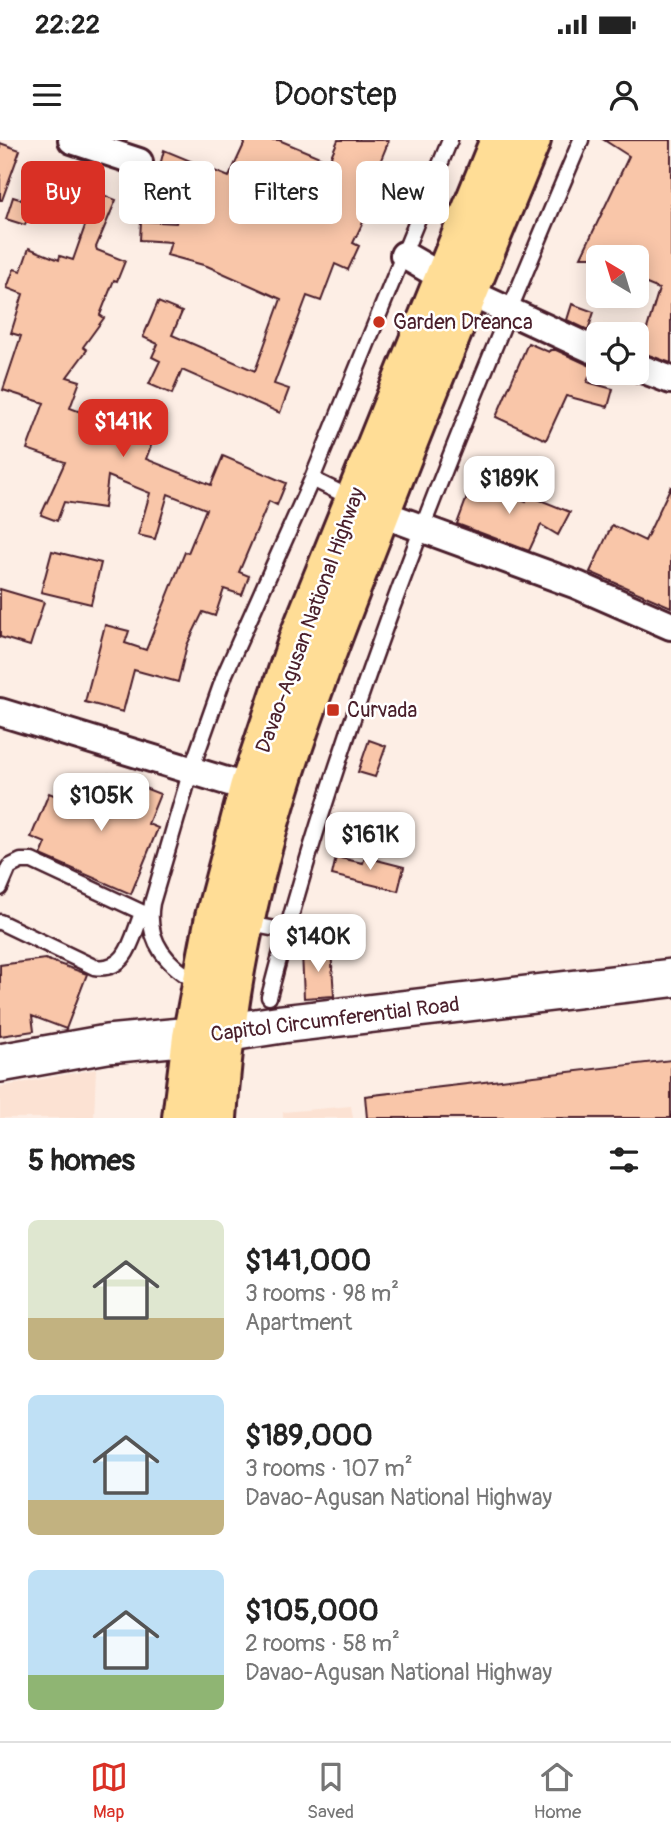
<!DOCTYPE html>
<html lang="en">
<head>
<meta charset="utf-8">
<style>
  body { margin:0; font-family:Pangolin,sans-serif; background:#f2f2f2; color:#222; height:100vh; display:flex; flex-direction:column; font-size:26px; white-space:nowrap }
  * { box-sizing:border-box; margin:0 }
  p { font-size:23px; color:#767676 }
  .icon { flex:none; width:38px; height:38px; fill:none; stroke:currentColor; stroke-width:2; stroke-linecap:round; stroke-linejoin:round }
  .map { position:relative; height:978px; overflow:hidden }
  .details { display:flex; flex-direction:column; background:#fff; flex:1 }
  .details>* { flex:none }
  .hud { position:absolute; left:21px; top:21px; width:630px; height:63px; display:flex; gap:14px }
  .needle { width:46px; rotate:322deg }
  .controls { position:absolute; left:586px; top:105px; display:grid; gap:14px }
  .controls a { display:grid; place-items:center; width:63px; height:63px; border-radius:10px; background:#fff; box-shadow:0 4px 18px #0003; font-size:35px }
  .price { position:absolute; translate:-50% -60px; padding:0 16px; border-radius:14px; background:#fff; color:#222; font-size:23px; line-height:46px; filter:drop-shadow(0 2px 4px #0008) }
  .price::after { content:''; position:absolute; left:50%; top:42px; width:21px; height:16px; margin-left:-10px; background:inherit; clip-path:polygon(0 0,100% 0,50% 100%) }
  .price.active { background:#d93025; color:#fff }
  ul { padding:0; list-style:none }
  li { display:flex; align-items:center; gap:21px; height:175px; padding:0 28px }
  li span { display:grid; place-items:center; flex:none; width:196px; height:140px; border-radius:10px; color:#555 }
  li>.icon { margin-inline-start:auto }
  span .icon { width:84px; height:84px; fill:#fffc; stroke-width:1 }
  li b { font-size:30px }
  h2 { display:flex; justify-content:space-between; align-items:center; height:84px; padding:0 28px; font-size:30px }
  .pill { padding:0 24px; border-radius:10px; background:#fff; box-shadow:0 4px 18px #0003; font-size:24px; line-height:63px }
  .pill.active { background:#d93025; color:#fff }
  .status { display:flex; justify-content:space-between; align-items:center; height:49px; padding:0 35px; background:#fff; direction:ltr }
  .status svg { height:19px; fill:currentColor }
  header { display:flex; justify-content:space-between; align-items:center; height:91px; padding:0 28px; background:#fff; font-size:32px; font-weight:600 }
  .tabs { display:flex; justify-content:space-around; align-items:center; height:98px; border-top:2px solid #e0e0e0; background:#fff; font-size:19px; color:#767676 }
  .tabs a { display:grid; justify-items:center; gap:4px }
  .tabs .active { color:#d93025 }
  .map>svg:first-child { display:block }
</style>
</head>
<body>
<div class="status"><b>22:22</b><svg viewBox="0 0 49 12"><path d="M0 12V9h3v3zM5 12V6h3v6zM10 12V3h3v9zM15 12V0h3v12zM26 1h20v11H26zM47 4h2v5h-2z"/></svg></div>
<header><svg class="icon" aria-label="menu" viewBox="0 0 24 24"><path d="M4 6h16M4 12h16M4 18h16"/></svg>Doorstep<svg class="icon" aria-label="person" viewBox="0 0 24 24"><circle cx="12" cy="8" r="4"/><path d="M4 21q1-7 8-7t8 7"/></svg></header>
<div class="map">
<svg width="671" height="978" viewBox="0 0 671 978">
  <rect width="100%" height="100%" fill="#fdeee5"/>
  <filter id="ink" filterUnits="userSpaceOnUse"><feTurbulence type="fractalNoise" baseFrequency=".0143" numOctaves="2"/><feDisplacementMap in="SourceGraphic" scale="14" xChannelSelector="R" yChannelSelector="G"/><feConvolveMatrix kernelMatrix="1 2 1 2 8 2 1 2 1" color-interpolation-filters="sRGB"/></filter>
  <g filter="url(#ink)">
    <path fill="#fce2d3" d="M96,929l-2,49h-94v-31z
      M351,966l2,12h-70v-6z"/>
    <path fill="#f9c6a9" stroke="#4a1f2b" stroke-width="2" d="M246,0h33l50,21 9,-21h51l-19,47 8,4 -25,52 6,3 -11,24 -13,-6 -14,37 -14,-5 -33,88 15,5 -9,24 -98,-43 -10,24 -23,-10 11,-23 -8,-4 6,-13 -15,-7 15,-35 24,10 -10,23 83,36 26,-72 -74,-33 -40,-11 4,-13 -31,-2 1,-19 35,2 8,-29 -12,-5 3,-7 -18,-5 7,-27 65,27z
      M604,0h67v223l-31,-11 19,-63 -22,-9v-23h-56l48,-101z
      M0,3l20,7 -18,50h-2z
      M93,51l23,9 -20,47 1,3 28,11 -8,20 -3,-1 -14,35 4,3 -21,29 4,3 -20,27 13,4 -10,27 61,23 -2,3 23,9 -6,16 65,26 12,-29 63,27 -9,22 -8,-4 -30,71 10,4 -7,19 -18,-6 -9,27 -12,-4 -16,33 -9,37 -44,-12 -11,42 -38,-10 20,-77 24,6 -4,12 21,7 39,-98 3,1 18,-44 -38,-15 -13,45 -17,-4 12,-42 -42,-17 -4,32 -40,-6 -7,19 -16,-6 24,-53 -38,-13 17,-46 -41,-13 18,-54 -10,-3 12,-39 -16,-6 7,-19 7,2 8,-23 30,12 1,-4 13,4 13,-37 -5,-2z
      M13,57l19,6 -7,22 -19,-6z
      M572,164l22,8 -6,18 -21,-10z
      M528,203l21,9 1,-2h6l37,17 -6,15 26,7 -5,18 -42,-11 -20,44 -50,-23z
      M473,341l53,20 2,-6 42,17 -12,23 -17,-10 -12,26 -72,-27z
      M671,346v121l-81,-35 22,-47 33,16z
      M52,411l49,12 -10,41 -50,-12z
      M0,449l44,13 -14,44 -30,-9z
      M369,600l17,6 -11,31 -17,-5z
      M109,634l51,20 -12,30 10,4 -27,66 -90,-39 5,-12 -15,-6 18,-44 45,18z
      M336,717l27,6 2,-6 39,10 -6,24 -66,-16z
      M331,809l3,47 -30,2 -2,-46z
      M45,819l42,15 -21,55 -34,-13 2,15 -34,5v-71z
      M671,920v58h-304l-2,-22z"/>
    <g fill="none" stroke-linecap="round" stroke-linejoin="round">
      <defs>
        <path id="service" d="M312,339l41,20
          M0,748l9,-21 12,-6h11l116,54
          M0,782l94,45c34,5 38,-29 48,-54
          M245,783l41,8
          M200,844c-32,-18 -55,-42 -48,-81l39,-133 34,-96 87,-195 138,-339
          M269,857c76,-295 193,-577 312,-857"/>
        <path id="minor" d="M72,0l67,22
          M404,115l64,37 130,60
          M637,227l34,13
          M380,373l197,72 94,41
          M0,572l249,76"/>
        <path id="secondary" d="M0,923l107,-19 117,-11 58,-9 389,-46"/>
        <path id="trunk" d="M182,978l10,-81 23,-120 34,-129 51,-153 200,-495
          M217,978c7,-109 28,-217 60,-322 25,-82 57,-163 88,-244 53,-138 109,-275 166,-412"/>
      </defs>
      <use href="#service" stroke="#4a1f2b" stroke-width="19"/>
      <use href="#minor" stroke="#4a1f2b" stroke-width="32"/>
      <use href="#secondary" stroke="#4a1f2b" stroke-width="42"/>
      <use href="#trunk" stroke="#4a1f2b" stroke-width="44"/>
      <use href="#service" stroke="#fff" stroke-width="14"/>
      <use href="#minor" stroke="#fff" stroke-width="26"/>
      <use href="#secondary" stroke="#fff" stroke-width="37"/>
      <use href="#trunk" stroke="#ffdd96" stroke-width="38"/>
    </g>
  </g>
  <g fill="#c8321e" stroke="#fff" stroke-width="2.5">
    <circle cx="379" cy="182" r="7"/>
    <rect x="326" y="563" width="14" height="14" rx="3.5"/>
  </g>
  <g text-anchor="middle" stroke-width="5" stroke-linejoin="round" paint-order="stroke">
    <g font-size="21" fill="#4a1f2b" stroke="#fff" text-anchor="start">
      <text x="393" y="189">Garden Dreanca</text>
      <text x="347" y="577">Curvada</text>
    </g>
    <g font-size="21" fill="#4a1f2b" stroke="#fff">
      <text transform="translate(310 480) rotate(-70)" y="7">Davao-Agusan National Highway</text>
      <text transform="translate(335 879) rotate(-7)" y="7">Capitol Circumferential Road</text>
    </g>
  </g>
</svg>
<div class="controls">
<a><svg class="needle" viewBox="-14 -14 28 28"><path d="M0-13l5 13h-10z" fill="#e53935"/><path d="M0 13l5-13h-10z" fill="#767676"/></svg></a>
<a><svg class="icon" aria-label="locate" viewBox="0 0 24 24"><circle cx="12" cy="12" r="6"/><path d="M12 2v4M12 18v4M2 12h4M18 12h4"/></svg></a>
</div>
<b class="price active" style="left:123px;top:319px">$141K</b>
<b class="price" style="left:509px;top:376px">$189K</b>
<b class="price" style="left:101px;top:693px">$105K</b>
<b class="price" style="left:370px;top:732px">$161K</b>
<b class="price" style="left:318px;top:834px">$140K</b>
<div class="hud">
<a class="pill active">Buy</a>
<a class="pill">Rent</a>
<a class="pill">Filters</a>
<a class="pill">New</a>
</div>
</div>
<section class="details">
<h2>5 homes<svg class="icon" aria-label="filters" viewBox="0 0 24 24"><path d="M4 7h16M4 17h16"/><circle cx="9" cy="7" r="2"/><circle cx="15" cy="17" r="2"/></svg></h2>
<ul>
<li><span style="background:linear-gradient(#dfe7d0 70%,#c2b280 0)"><svg class="icon" aria-label="home" viewBox="0 0 24 24"><path d="M3 11l9-7 9 7M6 9v11h12V9"/></svg></span><div><b>$141,000</b><p>3 rooms · 98 m²</p><p>Apartment</p></div></li>
<li><span style="background:linear-gradient(#bfe0f5 75%,#c2b280 0)"><svg class="icon" aria-label="home" viewBox="0 0 24 24"><path d="M3 11l9-7 9 7M6 9v11h12V9"/></svg></span><div><b>$189,000</b><p>3 rooms · 107 m²</p><p>Davao-Agusan National Highway</p></div></li>
<li><span style="background:linear-gradient(#bfe0f5 75%,#8fb573 0)"><svg class="icon" aria-label="home" viewBox="0 0 24 24"><path d="M3 11l9-7 9 7M6 9v11h12V9"/></svg></span><div><b>$105,000</b><p>2 rooms · 58 m²</p><p>Davao-Agusan National Highway</p></div></li>
</ul>
</section>
<nav class="tabs">
<a class="active"><svg class="icon" aria-label="map" viewBox="0 0 24 24"><path d="M3 6l6-2 6 2 6-2v14l-6 2-6-2-6 2zM9 4v14M15 6v14"/></svg>Map</a>
<a><svg class="icon" aria-label="saved" viewBox="0 0 24 24"><path d="M7 4h10v16l-5-4-5 4z"/></svg>Saved</a>
<a><svg class="icon" aria-label="home" viewBox="0 0 24 24"><path d="M3 11l9-7 9 7M6 9v11h12V9"/></svg>Home</a>
</nav>
</body>
</html>
